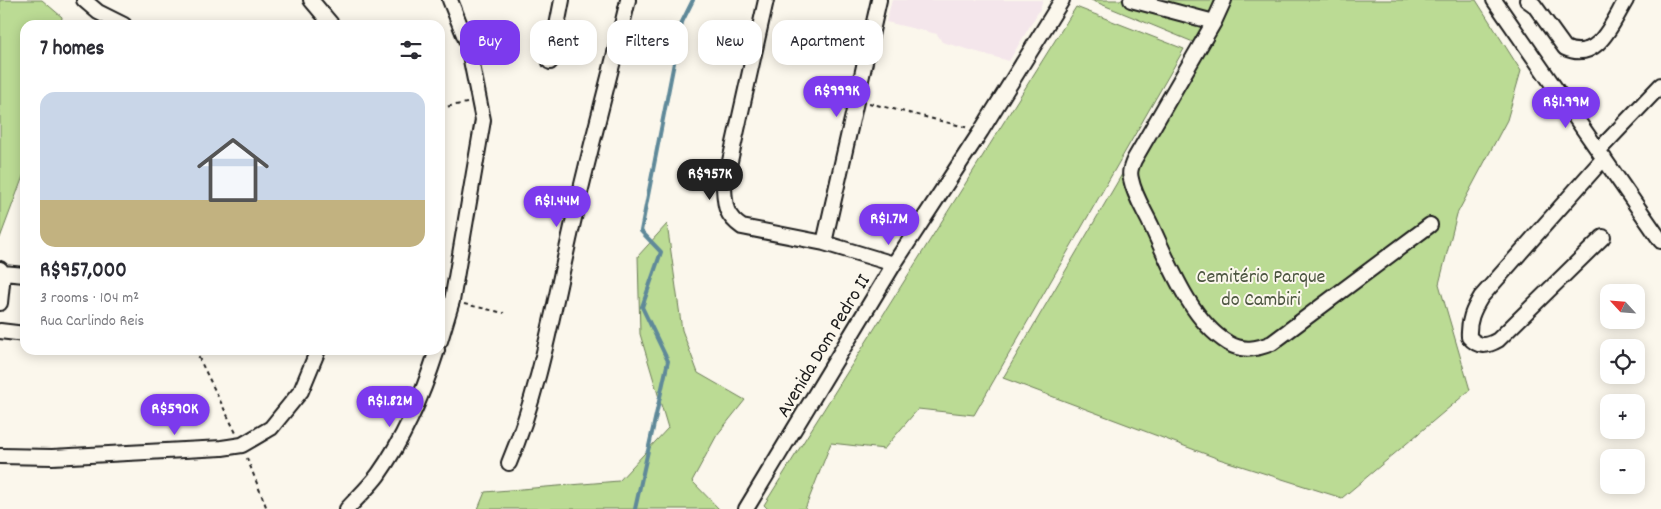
<!DOCTYPE html>
<html lang="en">
<head>
<meta charset="utf-8">
<style>
  body { margin:0; font-family:Dekko,sans-serif; background:#f2f2f3; color:#2b2b33; height:100vh; display:flex; flex-direction:column; font-size:19px; white-space:nowrap }
  * { box-sizing:border-box; margin:0 }
  p { font-size:16px; color:#7c7c81 }
  .icon { flex:none; width:28px; height:28px; fill:none; stroke:currentColor; stroke-width:2; stroke-linecap:round; stroke-linejoin:round }
  .map { position:relative; flex:1; overflow:hidden }
  .drawer { position:absolute; left:20px; top:20px; width:425px; height:335px; display:flex; flex-direction:column; background:#fff; border-radius:15px; box-shadow:0 2px 12px #0003 }
  .drawer>* { flex:none }
  .hud { position:absolute; left:460px; top:20px; width:475px; height:45px; display:flex; gap:10px }
  .needle { width:32px; rotate:296deg }
  .buttons { position:absolute; left:1600px; top:284px; display:grid; gap:10px }
  .buttons a { display:grid; place-items:center; width:45px; height:45px; border-radius:10px; background:#fff; box-shadow:0 2px 12px #0003; font-size:25px }
  .price { position:absolute; translate:-50% -42px; padding:0 11px; border-radius:18px; background:#7c3aed; color:#fff; font-size:16px; line-height:32px; filter:drop-shadow(0 1px 2px #0008) }
  .price::after { content:''; position:absolute; left:50%; top:30px; width:15px; height:11px; margin-left:-8px; background:inherit; clip-path:polygon(0 0,100% 0,50% 100%) }
  .price.selected { background:#222; color:#fff }
  ul { padding:0; list-style:none }
  li { display:grid; align-content:center; gap:10px; height:265px; padding:0 20px }
  li+li { border-top:1px solid #e1e1e2 }
  li span { display:grid; place-items:center; height:155px; border-radius:15px; color:#555 }
  li>.icon { margin-inline-start:auto }
  span .icon { width:90px; height:90px; fill:#fffc; stroke-width:1 }
  li b { font-size:21px }
  h2 { display:flex; justify-content:space-between; align-items:center; height:60px; padding:0 20px; font-size:21px }
  .chip { padding:0 18px; border-radius:15px; background:#fff; box-shadow:0 2px 12px #0003; font-size:18px; line-height:45px }
  .chip.selected { background:#7c3aed; color:#fff }
  .map>svg:first-child { display:block }
</style>
</head>
<body>
<div class="map">
<svg width="1661" height="509" viewBox="0 0 1661 509">
  <rect width="100%" height="100%" fill="#fbf7ec"/>
  <filter id="ink" filterUnits="userSpaceOnUse"><feTurbulence type="fractalNoise" baseFrequency=".02" numOctaves="2"/><feDisplacementMap in="SourceGraphic" scale="10" xChannelSelector="R" yChannelSelector="G"/><feConvolveMatrix kernelMatrix="1 2 1 2 8 2 1 2 1" color-interpolation-filters="sRGB"/></filter>
  <g filter="url(#ink)">
    <path fill="#f4e6eb" d="M892,0h151l-3,9 -31,52 -67,-19 -5,-8 -51,-12z"/>
    <path fill="#bbdb94" stroke="#6c7c58" d="M0,0h42l20,17 -1,8h-36v146l-25,67z
      M1091,0h385l45,71 -14,49 -50,94 -18,70 31,106 -128,108 -123,-39 -216,-81 195,-334z
      M1076,7l108,42 -210,366 -56,-6 -34,40 -53,-6 -26,66h-37l-4,-4z
      M667,224l15,106 16,43 47,27 -28,35 -25,46 27,28h-241l7,-17 134,-11 49,-53 -28,-94 -2,-78z"/>
    <g fill="none" stroke-linecap="round" stroke-linejoin="round">
      <path stroke="#5e8999" stroke-width="4" d="M635,509l33,-148 -26,-54 19,-55 -20,-21 41,-209 11,-22"/>
      <defs>
        <path id="minor" d="M84,0l14,12 26,13
          M311,0l21,25
          M766,0l-42,188c1,19 2,28 18,39l82,16 70,21
          M1131,0l83,22 -80,138c-3,7 -5,12 -3,19 3,16 13,31 20,46 18,38 39,95 77,118 15,9 29,6 44,0l158,-118
          M1494,0l167,241
          M1527,0l7,5 31,43c33,15 47,-25 61,-48
          M1214,22l10,-22
          M550,62l12,-62
          M1599,150l62,-65
          M1603,237l-105,103c-12,7 -20,7 -29,-3 -1,-16 4,-27 12,-40l123,-139
          M824,243l55,-243
          M0,269l3,4 -3,30
          M3,273l22,2
          M0,331l25,3
          M440,341l12,-40 31,-181 -15,-75 -18,-45
          M0,456l52,1 170,-9 20,-3 29,-17 30,-37 17,-41
          M509,463c30,-71 43,-148 60,-223 18,-81 40,-160 59,-240
          M347,509c10,-11 22,-22 31,-34 27,-38 45,-81 59,-125
          M746,509l148,-245 87,-133 81,-131"/>
      </defs>
      <use href="#minor" stroke="#1c1c1c" stroke-width="18"/>
      <path stroke="#1c1c1c" stroke-width="2" stroke-dasharray="4 4" stroke-linecap="butt" d="M869,103l100,25
        M440,108l27,-5
        M464,304l40,9
        M195,350l41,83
        M247,458l20,51"/>
      <use href="#minor" stroke="#fbf7ec" stroke-width="14"/>
    </g>
  </g>
  <g text-anchor="middle" stroke-width="4" stroke-linejoin="round" paint-order="stroke">
    <g font-size="20" fill="#4c5540" stroke="#fbf7ec">
      <text x="1261" y="282">Cemitério Parque<tspan x="1261" dy="23">do Cambiri</tspan></text>
    </g>
    <g font-size="20" fill="#1c1c1c" stroke="#fbf7ec">
      <text transform="translate(822 345) rotate(-59)" y="7">Avenida Dom Pedro II</text>
    </g>
  </g>
</svg>
<div class="buttons">
<a><svg class="needle" viewBox="-14 -14 28 28"><path d="M0-13l5 13h-10z" fill="#e53935"/><path d="M0 13l5-13h-10z" fill="#7c7c81"/></svg></a>
<a><svg class="icon" aria-label="locate" viewBox="0 0 24 24"><circle cx="12" cy="12" r="6"/><path d="M12 2v4M12 18v4M2 12h4M18 12h4"/></svg></a>
<a>+</a>
<a>−</a>
</div>
<b class="price" style="left:837px;top:118px">R$999K</b>
<b class="price" style="left:1566px;top:129px">R$1.99M</b>
<b class="price selected" style="left:710px;top:201px">R$957K</b>
<b class="price" style="left:557px;top:228px">R$1.44M</b>
<b class="price" style="left:889px;top:246px">R$1.7M</b>
<b class="price" style="left:390px;top:428px">R$1.82M</b>
<b class="price" style="left:175px;top:436px">R$590K</b>
<div class="hud">
<a class="chip selected">Buy</a>
<a class="chip">Rent</a>
<a class="chip">Filters</a>
<a class="chip">New</a>
<a class="chip">Apartment</a>
</div>
<section class="drawer">
<h2>7 homes<svg class="icon" aria-label="filters" viewBox="0 0 24 24"><path d="M4 7h16M4 17h16"/><circle cx="9" cy="7" r="2"/><circle cx="15" cy="17" r="2"/></svg></h2>
<ul>
<li><span style="background:linear-gradient(#c9d6e8 70%,#c2b280 0)"><svg class="icon" aria-label="home" viewBox="0 0 24 24"><path d="M3 11l9-7 9 7M6 9v11h12V9"/></svg></span><div><b>R$957,000</b><p>3 rooms · 104 m²</p><p>Rua Carlindo Reis</p></div></li>
</ul>
</section>
</div>
</body>
</html>
